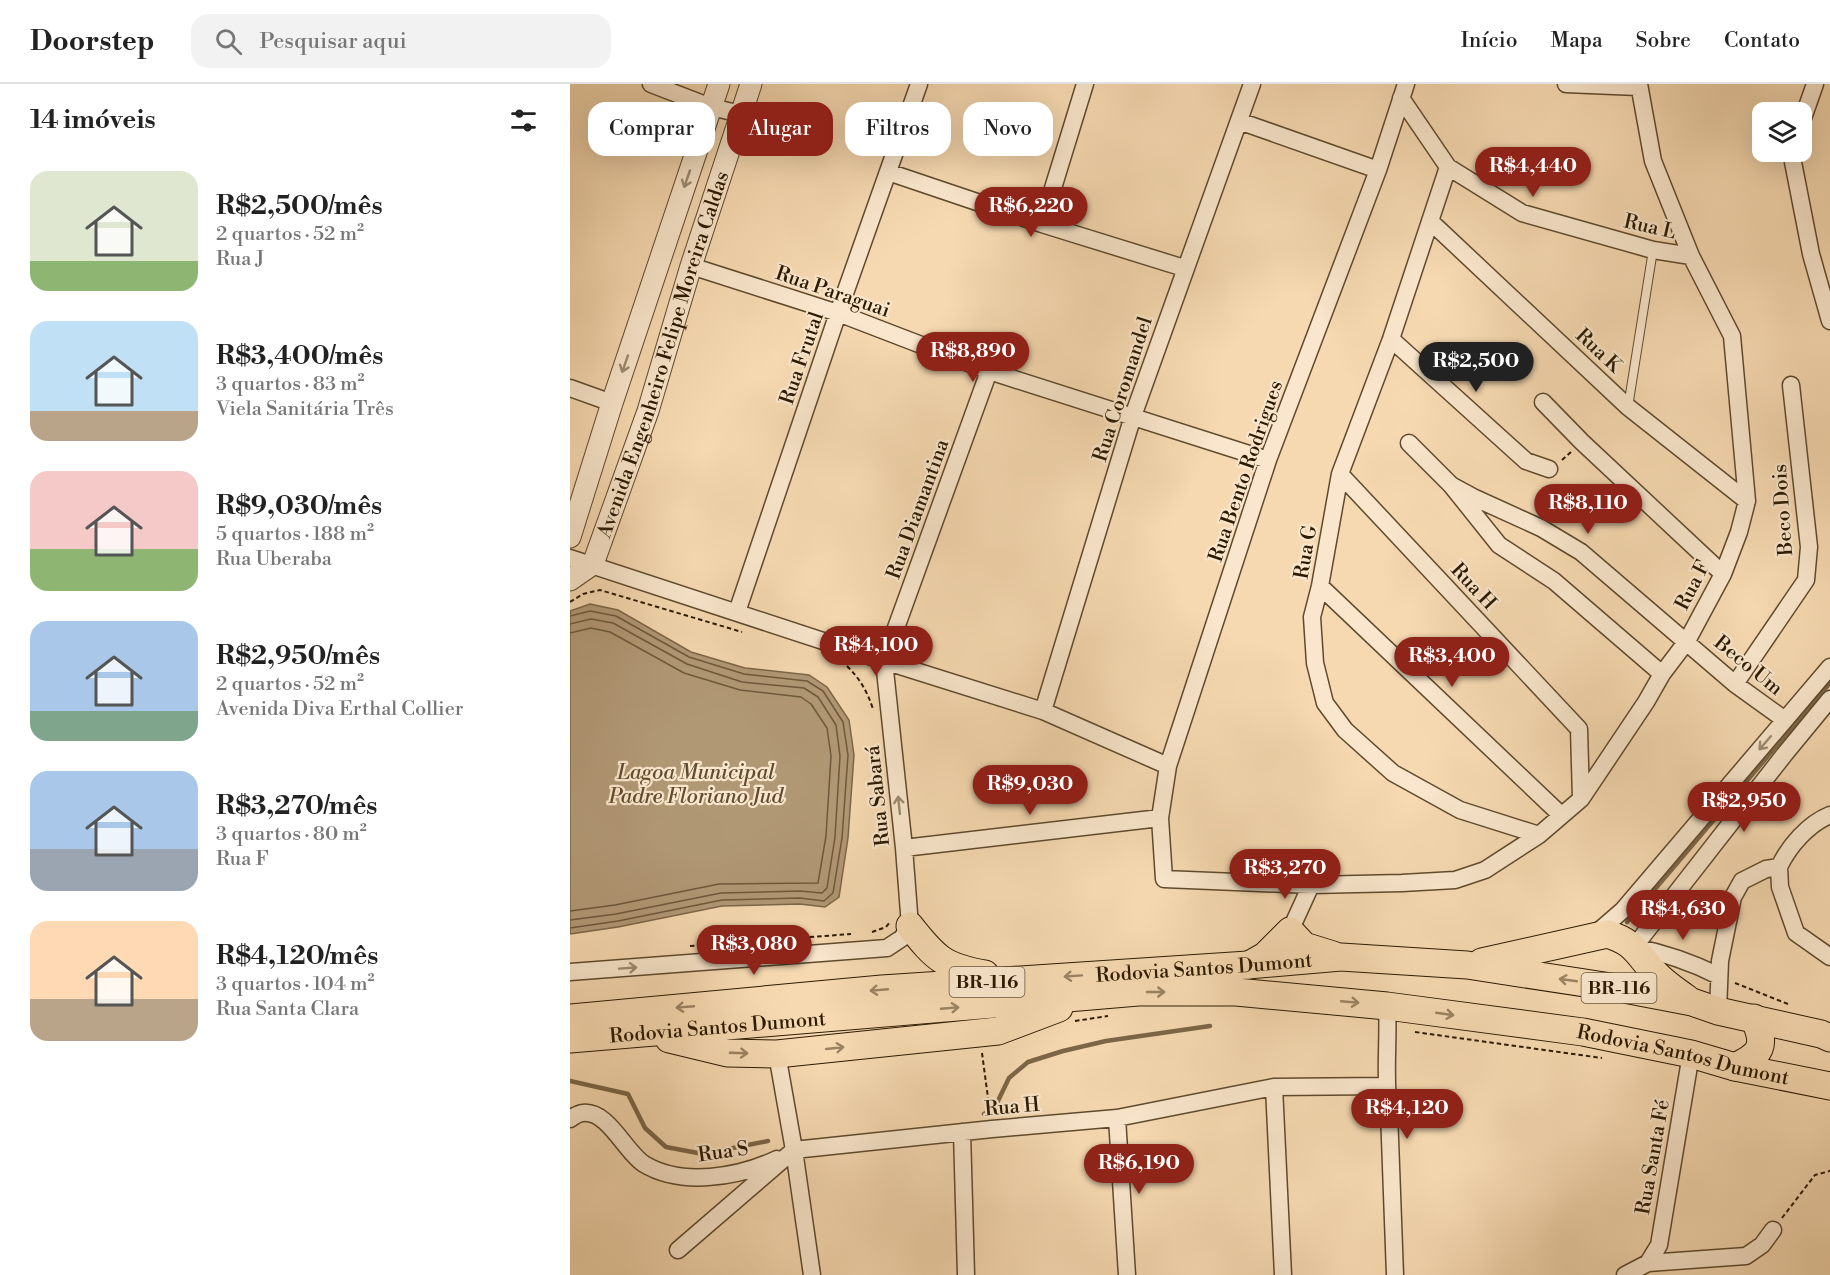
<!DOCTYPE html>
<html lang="pt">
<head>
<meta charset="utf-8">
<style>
  body { margin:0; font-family:"Libre Bodoni",serif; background:#f2f2f2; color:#222; height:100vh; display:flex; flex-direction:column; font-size:22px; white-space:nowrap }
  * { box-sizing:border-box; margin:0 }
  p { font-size:20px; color:#767676 }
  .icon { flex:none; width:33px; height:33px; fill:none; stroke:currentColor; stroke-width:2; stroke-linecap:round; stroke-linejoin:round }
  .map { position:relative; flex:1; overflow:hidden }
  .side { display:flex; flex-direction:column; background:#fff; width:570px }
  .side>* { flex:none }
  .hud { position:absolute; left:18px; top:18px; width:570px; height:54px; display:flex; gap:12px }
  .tools { position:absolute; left:1182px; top:18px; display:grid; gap:12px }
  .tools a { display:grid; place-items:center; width:60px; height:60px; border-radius:12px; background:#fff; box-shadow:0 6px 24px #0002; font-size:30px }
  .price { position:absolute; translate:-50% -51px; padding:0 14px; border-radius:21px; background:#8f2418; color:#fff; font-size:20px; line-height:39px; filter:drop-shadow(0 2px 3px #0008) }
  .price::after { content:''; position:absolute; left:50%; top:36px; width:18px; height:14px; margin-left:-9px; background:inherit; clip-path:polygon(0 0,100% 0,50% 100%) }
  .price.on { background:#222; color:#fff }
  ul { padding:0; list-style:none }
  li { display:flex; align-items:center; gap:18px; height:150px; padding:0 30px }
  li span { display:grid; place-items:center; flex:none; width:168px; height:120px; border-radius:18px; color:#555 }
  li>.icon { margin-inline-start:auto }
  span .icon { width:72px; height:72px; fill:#fffc; stroke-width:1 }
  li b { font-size:26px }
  h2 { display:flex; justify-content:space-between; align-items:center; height:72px; padding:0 30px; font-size:26px }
  .tag { padding:0 21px; border-radius:18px; background:#fff; box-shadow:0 6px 24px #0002; font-size:21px; line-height:54px }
  .tag.on { background:#8f2418; color:#fff }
  header { display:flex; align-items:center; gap:36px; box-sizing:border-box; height:84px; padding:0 30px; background:#fff; border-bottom:2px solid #e0e0e0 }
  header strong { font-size:28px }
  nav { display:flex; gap:33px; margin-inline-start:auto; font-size:21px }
  .search { width:420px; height:54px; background:#f2f2f2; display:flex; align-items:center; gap:15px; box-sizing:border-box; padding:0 21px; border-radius:18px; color:#767676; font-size:22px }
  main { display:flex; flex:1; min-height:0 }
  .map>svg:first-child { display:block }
</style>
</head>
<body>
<header>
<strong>Doorstep</strong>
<div class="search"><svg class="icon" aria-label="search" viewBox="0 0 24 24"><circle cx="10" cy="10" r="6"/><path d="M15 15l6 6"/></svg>Pesquisar aqui</div>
<nav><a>Início</a><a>Mapa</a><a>Sobre</a><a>Contato</a></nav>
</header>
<main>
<section class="side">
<h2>14 imóveis<svg class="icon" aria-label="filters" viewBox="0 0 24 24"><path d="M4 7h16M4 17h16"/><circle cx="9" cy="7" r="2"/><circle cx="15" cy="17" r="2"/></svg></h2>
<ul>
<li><span style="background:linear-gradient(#dfe7d0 75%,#8fb573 0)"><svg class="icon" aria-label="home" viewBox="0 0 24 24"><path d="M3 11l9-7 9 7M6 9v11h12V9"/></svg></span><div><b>R$2,500/mês</b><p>2 quartos · 52 m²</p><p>Rua J</p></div></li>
<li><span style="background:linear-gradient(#bfe0f5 75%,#b9a48a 0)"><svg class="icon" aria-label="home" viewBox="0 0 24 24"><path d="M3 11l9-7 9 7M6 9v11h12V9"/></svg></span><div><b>R$3,400/mês</b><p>3 quartos · 83 m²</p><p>Viela Sanitária Três</p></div></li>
<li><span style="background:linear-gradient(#f6c9c9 65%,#8fb573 0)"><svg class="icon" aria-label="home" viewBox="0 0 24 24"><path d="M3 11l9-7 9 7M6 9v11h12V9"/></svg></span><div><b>R$9,030/mês</b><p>5 quartos · 188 m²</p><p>Rua Uberaba</p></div></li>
<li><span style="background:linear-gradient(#a9c7e8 75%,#7fa58c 0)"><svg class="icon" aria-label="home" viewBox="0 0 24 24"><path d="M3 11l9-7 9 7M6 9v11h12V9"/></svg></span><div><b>R$2,950/mês</b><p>2 quartos · 52 m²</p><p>Avenida Diva Erthal Collier</p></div></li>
<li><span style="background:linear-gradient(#a9c7e8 65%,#9aa5b1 0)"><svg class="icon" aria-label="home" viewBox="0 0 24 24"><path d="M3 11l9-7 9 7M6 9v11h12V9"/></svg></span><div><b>R$3,270/mês</b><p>3 quartos · 80 m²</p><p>Rua F</p></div></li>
<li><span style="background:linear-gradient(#ffd9b3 65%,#b9a48a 0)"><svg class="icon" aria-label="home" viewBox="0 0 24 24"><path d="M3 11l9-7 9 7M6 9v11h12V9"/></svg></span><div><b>R$4,120/mês</b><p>3 quartos · 104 m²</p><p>Rua Santa Clara</p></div></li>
</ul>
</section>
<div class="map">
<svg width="1260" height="1191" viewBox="0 0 1260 1191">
  <rect width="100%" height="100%" fill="#f6d9b1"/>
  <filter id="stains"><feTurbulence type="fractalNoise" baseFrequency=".00333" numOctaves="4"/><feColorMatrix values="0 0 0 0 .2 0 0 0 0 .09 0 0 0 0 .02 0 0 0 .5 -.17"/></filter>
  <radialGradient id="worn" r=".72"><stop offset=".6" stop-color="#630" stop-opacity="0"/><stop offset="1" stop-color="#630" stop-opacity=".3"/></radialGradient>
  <path fill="#b19875" stroke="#7c6647" stroke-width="1.5" d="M20,520l28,6 73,42 54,16 64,7 18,12 22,33 5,35 -6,83 -9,59 -14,10 -25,-3 -78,2 -104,21 -48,7v-323z"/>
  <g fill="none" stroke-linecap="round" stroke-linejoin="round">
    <path stroke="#6e593b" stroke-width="1.5" d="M0,532l20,-5 26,5 73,41 55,17 63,7 16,10 20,31 5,33 -6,83 -9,55 -9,8 -24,-3 -78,2 -104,21 -48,7
      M0,540l21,-5 22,4 74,41 55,18 62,6 14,9 18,28 4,31 -5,81 -8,51 -5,5 -22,-2 -79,2 -105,21 -46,6
      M0,549l21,-5 19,4 74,41 56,17 61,7 10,7 16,24 4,28 -5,80 -8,47 -99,1 -104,21 -45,6"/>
    <path stroke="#7c6647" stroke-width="4.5" d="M1057,838l203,-239
      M0,997l58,13 17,34 21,19 37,7 65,-13
      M414,1030l12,-9 13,-27 19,-16 35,-11 43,-10 104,-15"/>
    <defs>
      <path id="service" d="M1058,323l25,-157"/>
      <path id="minor" d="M81,0l60,23 30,7
        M836,0l-28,86 -110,290 -100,306 -8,52 4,61 147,6 91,-2 53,-3 30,-10 54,-35 42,-36 65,-97 16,-28 25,-33 36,-67 16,-42 8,-31 -15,-165 -41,-80 -38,-95 -14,-77
        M996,0l72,3
        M831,14l47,69 74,46 131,37 38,6
        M669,37l139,49
        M1232,37l13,-37
        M1224,68l-1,10 18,92 19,67
        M878,83l-57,172 -51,135 -20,112 -8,31 3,46 10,40 20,27 48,43 67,37 79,25
        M318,88l154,52 142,44
        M860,137l198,186 119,94
        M472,140l43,-140
        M121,182l147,47 151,58 279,89
        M821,255l135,122 23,8
        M0,304l42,15
        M973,318l39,40 141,132
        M839,359l42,42 48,60 55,36 108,93
        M770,390l239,255 2,70
        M881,401l24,13 66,30 40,24 154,132 50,36
        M0,474l314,103 159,50 125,55
        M750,502l241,229
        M167,528l101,-299 81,-229
        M1165,600l71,-104 3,-33 -18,-162
        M473,627l90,-295 119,-332
        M334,764l256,-30
        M1209,783l1,20 16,46 34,24
        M720,847l21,-46
        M1023,852l30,-26 207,-243
        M0,888l317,-24 15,-10 8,-12 -6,-78 -20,-187 105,-290
        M1149,892c-28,-14 -54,-23 -85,-29l150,-192 46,-56
        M817,922c2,35 -3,70 2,106l6,163
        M1148,927l2,-50 13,-64 9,-16 24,-12 13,-2c10,-21 29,-43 51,-52
        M207,970l17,96 18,125
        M704,1003l9,188
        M547,1034l10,157
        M0,1035c3,-2 9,-6 13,-6 25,-3 42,39 61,51 38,23 95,13 133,-5
        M392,1048l4,143
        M108,1166l116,-100 198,-21 125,-11 157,-31 111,-1
        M1078,1179l11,-18 32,-191
        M1055,1191l23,-12 98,-7 16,-11 11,-15"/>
      <g id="tertiary">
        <path d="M0,453l42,-134 107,-319"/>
        <path id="s1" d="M0,496l23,-16 55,-153 43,-145 60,-182"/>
      </g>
      <g id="trunk">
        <path d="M340,842c25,32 34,41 75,48"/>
        <path d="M912,878l125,-28c28,8 30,20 48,39 9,10 20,17 31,25"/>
        <path d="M679,881l16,-9 25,-25 14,15 29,9"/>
        <path id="s2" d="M0,934l312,-29 366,-24 93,-8 126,8 157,24 68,13 26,9 103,23 9,4"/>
        <path id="s3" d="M0,955l521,-43 47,-4h98l151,14 196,26 108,22 44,13 95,19"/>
        <path d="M99,955l58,14 50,1 221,-23 61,-23"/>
        <path d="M1165,983c26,-13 32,-20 19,-49"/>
      </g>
    </defs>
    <use href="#service" stroke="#5e4a2d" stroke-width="10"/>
    <use href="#minor" stroke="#5e4a2d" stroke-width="19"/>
    <use href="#tertiary" stroke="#5e4a2d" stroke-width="23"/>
    <use href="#trunk" stroke="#2c1a01" stroke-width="29"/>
    <path stroke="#2c1a01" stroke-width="2" stroke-dasharray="4.5 3" stroke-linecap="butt" d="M992,376l9,-8
      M0,518l13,-8 17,-4 142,42
      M277,582c13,13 20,25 26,43
      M302,848l14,-5 4,-5
      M120,862l161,-12
      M1165,899l53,21
      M505,937l33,-5
      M845,948l187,26
      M412,969l8,60
      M1212,1134l33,-43 15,-4"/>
    <use href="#service" stroke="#f9e6cc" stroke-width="8"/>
    <use href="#minor" stroke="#f9e6cc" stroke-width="16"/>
    <use href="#tertiary" stroke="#f9e6cc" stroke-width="21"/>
    <use href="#trunk" stroke="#f6d9b1" stroke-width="27"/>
  </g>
  <defs><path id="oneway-shaft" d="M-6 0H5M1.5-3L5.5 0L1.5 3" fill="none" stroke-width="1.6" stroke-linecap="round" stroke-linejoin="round" transform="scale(1.5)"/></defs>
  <g stroke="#9d8a71">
    <use href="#oneway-shaft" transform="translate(117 95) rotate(109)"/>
    <use href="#oneway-shaft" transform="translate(55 280) rotate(109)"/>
    <use href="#oneway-shaft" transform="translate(1195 659) rotate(131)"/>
    <use href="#oneway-shaft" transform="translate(329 721) rotate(-96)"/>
    <use href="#oneway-shaft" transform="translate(58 884) rotate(-4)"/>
  </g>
  <g stroke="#9b8362">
    <use href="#oneway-shaft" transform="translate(503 892) rotate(176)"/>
    <use href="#oneway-shaft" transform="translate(998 896) rotate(-172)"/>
    <use href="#oneway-shaft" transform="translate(309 906) rotate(175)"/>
    <use href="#oneway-shaft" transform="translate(586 908)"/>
    <use href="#oneway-shaft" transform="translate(780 918) rotate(5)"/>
    <use href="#oneway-shaft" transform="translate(115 923) rotate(175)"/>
    <use href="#oneway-shaft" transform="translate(380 924) rotate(-5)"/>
    <use href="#oneway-shaft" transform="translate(875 930) rotate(8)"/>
    <use href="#oneway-shaft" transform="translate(265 964) rotate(-6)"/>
    <use href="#oneway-shaft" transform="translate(169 969) rotate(2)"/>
  </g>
  <g text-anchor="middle" stroke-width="4.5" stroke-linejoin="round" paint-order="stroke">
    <g fill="#f9e6cc" stroke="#6a573e" stroke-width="1.5">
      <rect x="379.5" y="883" width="75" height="30" rx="4.5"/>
      <rect x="1011.5" y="889" width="75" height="30" rx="4.5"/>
    </g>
    <g font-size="18" font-weight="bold" fill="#2c1a01">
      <text x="417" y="904">BR-116</text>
      <text x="1049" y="910">BR-116</text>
    </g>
    <g font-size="20" fill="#2c1a01" stroke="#f9e6cc">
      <text transform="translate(1080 142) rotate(13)" y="7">Rua L</text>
      <text transform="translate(263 207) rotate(19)" y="7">Rua Paraguai</text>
      <text transform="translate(1029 266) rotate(43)" y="7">Rua K</text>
      <text dy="7" stroke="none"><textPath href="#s1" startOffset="249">Avenida Engenheiro Felipe Moreira Caldas</textPath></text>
      <text transform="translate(231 274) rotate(-71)" y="7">Rua Frutal</text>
      <text transform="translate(552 305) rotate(-72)" y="7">Rua Coromandel</text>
      <text transform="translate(675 387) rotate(-71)" y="7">Rua Bento Rodrigues</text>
      <text transform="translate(347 425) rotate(-70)" y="7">Rua Diamantina</text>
      <text transform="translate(1212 426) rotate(-94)" y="7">Beco Dois</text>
      <text transform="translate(735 468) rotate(-80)" y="7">Rua G</text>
      <text transform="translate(1122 501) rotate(-63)" y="7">Rua F</text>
      <text transform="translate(904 502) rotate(47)" y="7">Rua H</text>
      <text transform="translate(1179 581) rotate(39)" y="7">Beco Um</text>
      <text transform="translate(307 712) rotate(-96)" y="7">Rua Sabará</text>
      <text dy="7" stroke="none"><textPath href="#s2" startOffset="636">Rodovia Santos Dumont</textPath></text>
      <text dy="7" stroke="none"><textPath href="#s3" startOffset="148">Rodovia Santos Dumont</textPath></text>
      <text dy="7" stroke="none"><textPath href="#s3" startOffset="1120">Rodovia Santos Dumont</textPath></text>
      <text transform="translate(442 1022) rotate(-5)" y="7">Rua H</text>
      <text transform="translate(153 1067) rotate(-8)" y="7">Rua S</text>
      <text transform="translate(1082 1073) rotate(-80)" y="7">Rua Santa Fé</text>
    </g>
    <g font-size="21" font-style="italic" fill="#614c2f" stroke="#f9e6cc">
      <text x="126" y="695">Lagoa Municipal<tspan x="126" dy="24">Padre Floriano Jud</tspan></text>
    </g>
  </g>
  <rect width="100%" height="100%" filter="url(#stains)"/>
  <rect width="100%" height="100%" fill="url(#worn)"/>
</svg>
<div class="tools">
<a><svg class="icon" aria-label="layers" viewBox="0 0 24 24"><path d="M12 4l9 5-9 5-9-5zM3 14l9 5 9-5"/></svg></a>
</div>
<b class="price" style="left:963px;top:114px">R$4,440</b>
<b class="price" style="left:461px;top:154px">R$6,220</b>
<b class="price" style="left:403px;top:299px">R$8,890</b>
<b class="price on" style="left:906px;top:309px">R$2,500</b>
<b class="price" style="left:1018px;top:451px">R$8,110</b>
<b class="price" style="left:306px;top:593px">R$4,100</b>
<b class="price" style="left:882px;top:604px">R$3,400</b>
<b class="price" style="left:460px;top:732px">R$9,030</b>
<b class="price" style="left:1174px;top:749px">R$2,950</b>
<b class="price" style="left:715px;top:816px">R$3,270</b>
<b class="price" style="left:1113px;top:857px">R$4,630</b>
<b class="price" style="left:184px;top:892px">R$3,080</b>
<b class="price" style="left:837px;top:1056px">R$4,120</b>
<b class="price" style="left:569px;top:1111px">R$6,190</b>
<div class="hud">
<a class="tag">Comprar</a>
<a class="tag on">Alugar</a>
<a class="tag">Filtros</a>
<a class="tag">Novo</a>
</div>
</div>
</main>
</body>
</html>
